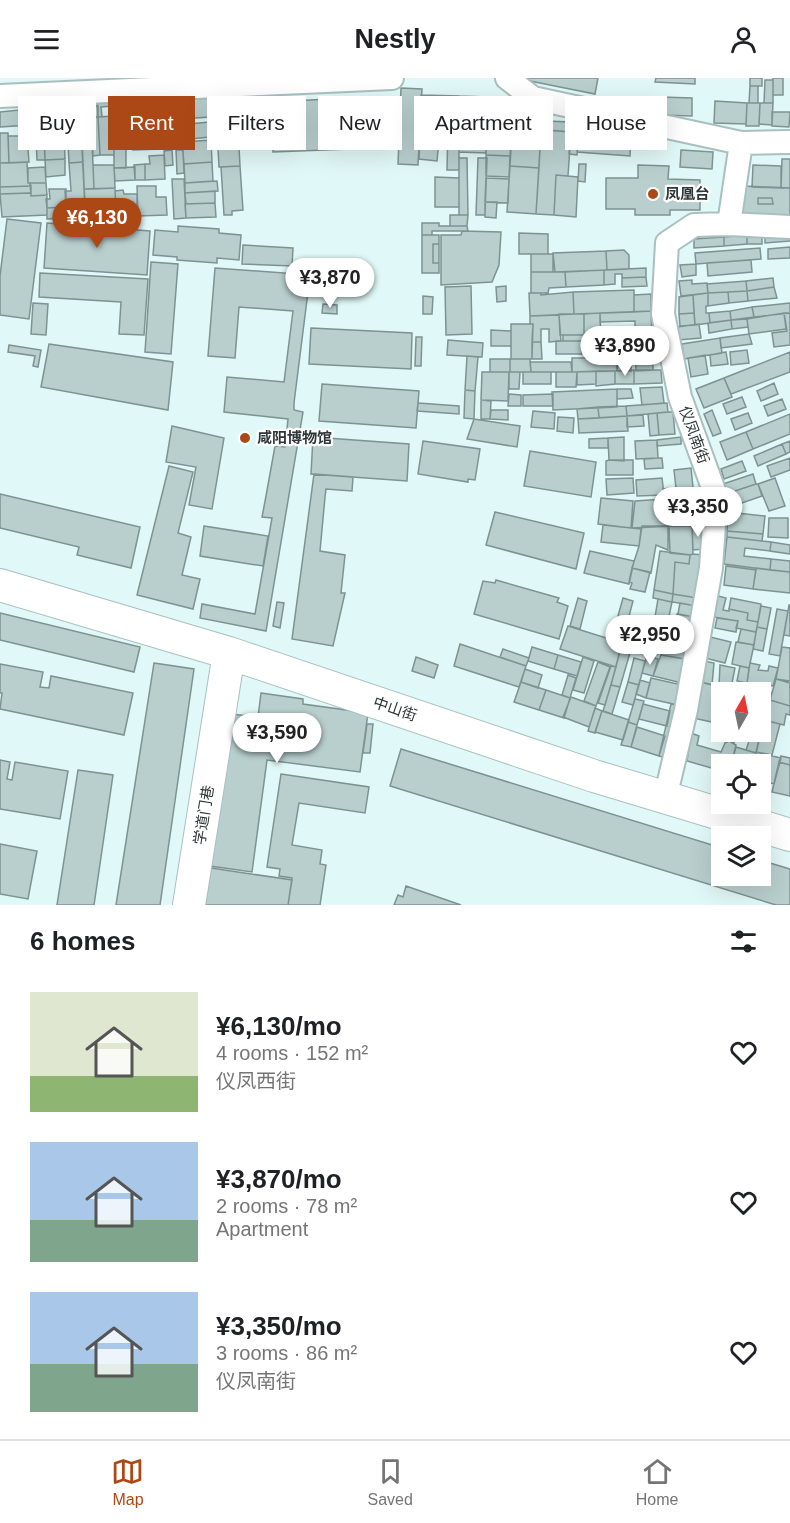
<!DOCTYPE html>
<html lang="en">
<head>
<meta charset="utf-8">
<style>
  body { margin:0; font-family:Arial,"Noto Sans SC",sans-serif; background:#f2f2f2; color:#202124; height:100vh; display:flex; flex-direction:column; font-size:22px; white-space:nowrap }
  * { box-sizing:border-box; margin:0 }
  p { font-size:20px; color:#757577 }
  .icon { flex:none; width:33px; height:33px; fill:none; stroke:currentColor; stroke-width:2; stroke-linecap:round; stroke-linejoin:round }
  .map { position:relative; height:827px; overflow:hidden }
  .details { display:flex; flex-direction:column; background:#fff; flex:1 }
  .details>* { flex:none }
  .top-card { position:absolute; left:18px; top:18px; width:754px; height:54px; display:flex; gap:12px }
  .needle { width:39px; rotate:9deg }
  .controls { position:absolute; left:711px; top:604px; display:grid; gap:12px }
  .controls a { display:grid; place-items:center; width:60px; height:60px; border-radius:0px; background:#fff; box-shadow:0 6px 24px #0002; font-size:30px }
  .price { position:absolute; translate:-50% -51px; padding:0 14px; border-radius:21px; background:#fff; color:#222; font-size:20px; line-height:39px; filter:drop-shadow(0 2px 3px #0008) }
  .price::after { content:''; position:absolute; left:50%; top:36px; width:18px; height:14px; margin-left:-9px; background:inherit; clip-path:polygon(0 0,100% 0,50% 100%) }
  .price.selected { background:#ac4816; color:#fff }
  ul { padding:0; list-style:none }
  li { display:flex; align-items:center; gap:18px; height:150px; padding:0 30px }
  li span { display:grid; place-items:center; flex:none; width:168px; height:120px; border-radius:0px; color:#555 }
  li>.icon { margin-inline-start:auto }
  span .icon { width:72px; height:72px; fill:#fffc; stroke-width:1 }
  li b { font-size:26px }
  h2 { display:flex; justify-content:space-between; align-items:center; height:72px; padding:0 30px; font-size:26px }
  .tag { padding:0 21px; border-radius:0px; background:#fff; box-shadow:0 6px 24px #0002; font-size:21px; line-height:54px }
  .tag.selected { background:#ac4816; color:#fff }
  header { display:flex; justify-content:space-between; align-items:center; height:78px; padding:0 30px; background:#fff; font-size:27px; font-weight:600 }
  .dock { display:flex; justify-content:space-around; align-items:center; height:84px; border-top:2px solid #e0e0e0; background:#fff; font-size:16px; color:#757577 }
  .dock a { display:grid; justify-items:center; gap:3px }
  .dock .selected { color:#ac4816 }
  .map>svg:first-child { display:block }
</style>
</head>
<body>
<header><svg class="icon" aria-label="menu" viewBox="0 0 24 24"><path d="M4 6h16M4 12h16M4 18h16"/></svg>Nestly<svg class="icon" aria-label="person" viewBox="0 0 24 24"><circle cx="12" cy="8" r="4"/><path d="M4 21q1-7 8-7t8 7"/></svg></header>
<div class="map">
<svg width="790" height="827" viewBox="0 0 790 827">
  <rect width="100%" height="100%" fill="#e0f8f7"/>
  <path fill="#b8cfce" stroke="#7d9392" stroke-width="1.5" fill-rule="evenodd" d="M515,0h83l-3,16z
    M656,0h39v6l-40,-2z
    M750,0h12v8h-12z
    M773,0h10v17h-10z
    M765,2h8v23h-9z
    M750,8h8v17h-9z
    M401,10l21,1 -4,76 -20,-1z
    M236,14l2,43 -23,1 -3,-43z
    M421,17l38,1v21h-20v15h-14l1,-23h-5z
    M459,18l28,1v25l-28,-1z
    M660,19l32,1v18l-32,-1z
    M131,20v3l-19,1v4l-11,1 1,10h-4l-1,-18z
    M161,20l1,22 -30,2 -1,-23z
    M208,20l2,19 -28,2 -2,-19z
    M349,20v5l36,-1 1,23h-10l1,23 -104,4v-4h-15l-2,-41 15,-1v-4z
    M180,22l2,19 -20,1 -1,-19z
    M131,23l1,25 -19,1 -1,-25z
    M715,23l32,2 -1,21 -32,-1z
    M747,25h13l-1,23h-13z
    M760,25h13l-1,22 -13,-1z
    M67,27l1,26 -24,1 -1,-25z
    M98,28v11h-7l3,72h-10l-4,-82z
    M35,29h8l1,31h-8z
    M67,29h13l2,36 -14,1z
    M488,29h9v4h16l-1,15 -25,-1z
    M29,31l1,16 -30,2v-15z
    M772,34h18l-1,15 -17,-1z
    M513,35l33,2 -2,33h-4l-1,20 -29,-2z
    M113,38l1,39h-14l-2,-38z
    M91,39h7l2,38 -7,1z
    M171,41l1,23h-9l-1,-22z
    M162,42v7h-4v5l-26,2v-12z
    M546,43l25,1v10l-26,-2z
    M209,44l1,15 -20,2 -1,-15z
    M459,47h28l-1,28 -27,-1z
    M487,47l25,1 -2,30 -24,-1z
    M132,48l1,18 -19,1 -1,-18z
    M448,48h11v44h-12z
    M158,49h4l1,17 -30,1 -1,-11 26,-2z
    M571,50h8l-2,27 -8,-1z
    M579,50l52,5 -1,23 -53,-4z
    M545,52l26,2 -3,44 -12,-1 -2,40 -18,-1 4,-66h4z
    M64,53l1,28 -20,1 -1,-28z
    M0,55h8l1,30h-9z
    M238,57l1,12 -24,1v-12z
    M8,58h19l2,26 -20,1z
    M36,60h8l1,22h-8z
    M420,61l19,1 -2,21 -18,-2z
    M211,62l1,22 -28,2 -2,-22z
    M82,65l1,19 -14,1 -1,-19z
    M126,66v24h-12v-23z
    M163,66v5l-30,1v-5z
    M239,69l1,19 -21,1 -1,-19z
    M172,72l1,15 -8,1 -1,-15z
    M176,72h7l1,23 -7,1z
    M681,72l32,2 -1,17 -32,-2z
    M164,77l1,24 -20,1v-16h5l-1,-8z
    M486,77l24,1 -1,21 -23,-1z
    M459,80h8l1,57h-9z
    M478,80h9l-2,57h-9z
    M65,81v16l-19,2 -1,-17z
    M782,81h8v29h-9z
    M27,84l1,21h2l1,3 -31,1v-24z
    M83,84l2,42 -19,1 -1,-14h6l-2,-28z
    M212,84l1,19 -28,2 -1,-19z
    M145,86v16h-10l-1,-15z
    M579,86h7l-1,18 -7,-1z
    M93,87h21l1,23 -21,1z
    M638,87l31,1 -1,13 32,1v30h-30v5h-35v-6h-29v-31h32z
    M753,87l28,1v22l-29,-1z
    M240,88l3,44 -11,1v4h-8l-3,-48z
    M510,88l29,2 -3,46 -29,-2z
    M45,89l1,16h-18v-15z
    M135,89v13l-20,1 -1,-13z
    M556,97l22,2 -2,40 -22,-2z
    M435,99l24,1v29h-24z
    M486,100l23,1 -1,24 -23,-1z
    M172,101h12l2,39 -12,1z
    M217,103l1,10 -33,2v-10z
    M30,105h16l1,12 -16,1z
    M31,108v7l-31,1v-7z
    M137,108h19v11h10l1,18 -29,1z
    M743,108l47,2v28l-48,-1zM758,120h14l1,6h-15z
    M115,110l1,26 -31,1 -1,-26z
    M49,111h17v18l-19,1 -1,-9h4z
    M123,112l1,4h13v12l-21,1 -1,-16z
    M215,113v12l-29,1 -1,-11z
    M29,115h2v3l16,-1v20l-45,2 -2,-23z
    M758,120h14l1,6h-15z
    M485,124h12l-1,16 -11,-1z
    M215,125l1,14 -30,1 -1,-14z
    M85,126l1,14h-20v-13z
    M137,128l1,11 -22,1v-11z
    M66,129v11l-19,1v-11z
    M450,137h18l-1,11h-17z
    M7,141l34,4 -12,96 -29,-4v-39z
    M47,145l103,8 -3,44 -103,-7z
    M422,145h17v3h28l1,5h-36v4h-10z
    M178,148l41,3v4l22,2 -2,25 -22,-2v5l-40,-3v-3l-24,-2 2,-25 23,2z
    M462,153l39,1 -2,33 -7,17 -51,3v-50h20z
    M519,155l29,1v20h-29z
    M422,157h17v9h-6v19h6v10h-17z
    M747,157h15v9h-15z
    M747,157v9l-23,2v-9z
    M765,157h25v6l-25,2z
    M724,159v9l-30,2v-9z
    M433,166h6v19h-6z
    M243,167l50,3 -1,18 -50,-2z
    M790,169v11l-22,1v-10z
    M760,170l1,11 -65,5 -1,-11z
    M624,172l5,5v14l-22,1 -1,-19z
    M606,173l1,19 -52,2 -2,-19z
    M531,176h22v18h-22z
    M751,182l1,12 -44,4 -1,-13z
    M151,184l27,2 -7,90 -26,-2z
    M696,186v11l-14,2 -2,-12z
    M297,189l14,1 -17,135v7l9,2 -37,219 -66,-13 2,-14 53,10 17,-96 -10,-1 4,-21 9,-50 10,1 3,-28 -64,-7 3,-35 57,5 9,-71 -54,-4 -4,51 -27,-2 7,-88 82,6z
    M646,190v9l-24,1v-4h-7v10l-11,1v-15z
    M604,192v15l-38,2 -1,-15z
    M531,194h34l1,15 -17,1 -1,5h-17z
    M40,195l108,6 -4,56 -25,-1 2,-32 -82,-5z
    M646,199l1,9 -25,1v-9z
    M773,200l1,9 -27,4 -1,-10z
    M692,202v4l15,-1 1,10 -27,3 -2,-15z
    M746,203l1,10 -39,2 -1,-9z
    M471,208l1,48 -26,1 -1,-48z
    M506,208v15l-9,1 -1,-15z
    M774,209l3,11 -29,3 -1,-10z
    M634,212v22l-60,2 -1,-22z
    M747,213l1,10 -19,2 -1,-11z
    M573,214l1,22 -44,2 -1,-23h12v2z
    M728,214l1,11 -21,3v-13z
    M708,215v13h-2v7h3l1,10 -15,2 -2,-30z
    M651,216v17l-17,1v-17z
    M693,217l1,18 -15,1v-17z
    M423,218l10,1 -1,17h-9z
    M33,225l15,1 -2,31 -15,-1z
    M790,225v10l-36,4 -2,-10z
    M323,226l14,1v9l-15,-1z
    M752,229l2,10 -23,3 -1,-9z
    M651,233l1,27 -51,3v-12l34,-1v-7l-35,1v-9z
    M730,233l1,9 -21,3 -1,-10z
    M600,235l1,28h-38v-6h21v-21z
    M694,235l1,12 -15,1 -1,-12z
    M784,235l2,16 -37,5 -2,-15z
    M784,235h6v32l-16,2 -2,-14 15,-2z
    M559,236h25v21h-24z
    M559,237l2,26 -12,1v-13h-8v13h-9l1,-18h-3v-8z
    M747,241l1,8 -16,2 -1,-9z
    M731,242l1,9 -23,4 -1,-10z
    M511,246h22l-1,35h-21z
    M699,246l2,14 -23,2 -1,-13z
    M311,250l101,5 -1,36 -102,-5z
    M491,252l20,1v15h-20z
    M749,256l3,10 -31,4 -1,-10z
    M416,259h6l-1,29h-6z
    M633,260v14l-29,1 -1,-14z
    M635,260h17l1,32 -17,1z
    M720,260l2,15 -38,6 -2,-15z
    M448,262l35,3 -1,14 -35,-2z
    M603,262l1,13 -14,1 -1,-13z
    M556,263h26v13h-26z
    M532,264h9l1,17h-10z
    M49,266l124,18 -5,48 -127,-23z
    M9,267l32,5 -3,17 -5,-1 2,-10 -27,-4z
    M747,272l2,13 -18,2 -1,-13z
    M726,274l2,12 -17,2 -1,-11z
    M790,274v20l-59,22 -7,-16z
    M705,277l3,19 -17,3 -3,-19z
    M467,278l11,1 -3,34 -10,-1z
    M616,279l1,14 -45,1v-14h31v6l1,-6z
    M619,279l12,1v13h-14z
    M490,281h20v13h-20z
    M510,281h20l1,13h-21z
    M530,284h41l1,10h-41z
    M634,292h27l1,13 -28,1z
    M634,292v14h-19v-13z
    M596,293v13l-19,1v-13z
    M596,293h19v13l-19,2z
    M482,294h27l-1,29 -27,-1z
    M509,294h11l-1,17h-10z
    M523,294h28v12h-28z
    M556,294h21l-1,15h-20z
    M724,300l8,19 -28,11 -8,-19z
    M774,305l4,11 -17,7 -4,-10z
    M322,306l97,7 -3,37 -97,-7z
    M662,309l2,16 -22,2 -2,-17z
    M617,311h14l2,9 -16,1z
    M617,311v18l-64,3 -1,-18z
    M465,312l10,1 -1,28 -10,-1z
    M509,316l12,1v11h-13z
    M553,316v12h-30v-11z
    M742,319l4,10 -19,7 -4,-10z
    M782,321l4,10 -18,7 -4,-10z
    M481,322l10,1 -1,18h-9z
    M418,325l41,3v8l-42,-3z
    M667,325l1,9 -41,4 -1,-10z
    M626,328l1,10 -28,2 -1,-11z
    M598,329l1,11 -21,1 -1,-10z
    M491,332h17v10l-18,-1z
    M712,332l9,23 -8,3 -9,-22z
    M533,333l22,2 -1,16 -23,-2z
    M668,334h5l2,22 -16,1 -2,-22z
    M657,335l2,22 -9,1 -2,-22z
    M748,335l4,10 -17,7 -4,-11z
    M790,336v20l-37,15 -7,-17z
    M643,337l1,11 -17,1v-11z
    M627,338l1,15 -49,2 -1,-14z
    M558,339l16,1 -1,15 -16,-2z
    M474,341l46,7 -3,21 -50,-8z
    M172,348l52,12 -12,71 -23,-4 7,-38 -30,-5z
    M746,354l7,17 -26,11 -7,-18z
    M313,359l96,7 -2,37 -96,-7z
    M624,359v24l-15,-1 -1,-22z
    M681,359v7l-24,2v-6z
    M608,360v10h-19v-9z
    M657,362l1,18 -22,1 -1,-18z
    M423,363l57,8 -5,31 -7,-1v3l-50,-8z
    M790,363v11l-4,2 -4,-10z
    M782,366l4,10 -28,12 -4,-10z
    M530,373l66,11 -5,35 -67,-11z
    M658,380h4l1,10 -18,1 -1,-10z
    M790,380v12l-19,7 -4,-11z
    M609,382h24v15h-27v-14z
    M742,383l4,10 -22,8 -3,-10z
    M169,388l24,6 -15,61 13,4 -9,38 18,4 -7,30 -56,-14z
    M691,390l3,29 -17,1 -3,-28z
    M314,396l39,3 -1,14 -26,-2 -1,8 -5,54 25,4 -4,38h4l-12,53 -41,-7z
    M753,396l3,10 -30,10 -3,-10z
    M633,400l1,15 -27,2 -1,-16z
    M662,400l2,17 -27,1 -1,-16z
    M775,400l10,28 -16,5 -11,-27z
    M756,406h2l4,12 -26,9 -4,-13z
    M676,409l1,11 -12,1 -2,-10z
    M0,416l140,33 -9,41 -54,-13 2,-8 -79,-19z
    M700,419l2,28 -25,1 -2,-28z
    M601,420l32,3 -2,27 -33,-4z
    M665,421h5v14l4,1 1,12 -43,2 3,-27z
    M495,434l89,21 -8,36 -90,-24z
    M728,434l37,4 -2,18 -36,-3z
    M769,440h19v20l-20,-1z
    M603,447l38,4 -2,17 -38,-4z
    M703,447l1,24 -11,1 -1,-24z
    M204,448l64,10 -5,30 -63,-10z
    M642,448h26v24l-12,-5 -5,28 -19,-5 7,-22z
    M669,448h23l1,28 -3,1 -20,-2z
    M727,453l36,3 -1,7 -35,-4z
    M727,459l44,5 -1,9 -25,-3 -1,8 27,3 -1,11 -46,-6z
    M771,464l19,3v9l-20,-3z
    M590,473l44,10 -5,23 -45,-11z
    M660,473l30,4 -1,9 -14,-2 -2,32 -19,-4z
    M693,476l10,1 -6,43 -24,-4 2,-32 14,2 1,-9z
    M771,481l19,2v11l-20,-2z
    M726,488l30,4 -3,19 -29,-4z
    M632,490l18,4 -5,20 -15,-3 2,-6 -3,-1z
    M756,490l34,4v21l-37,-4z
    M496,502l63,18 -2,4 11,4 -9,33 -85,-25 9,-33 12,2z
    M654,512l19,4 -1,8 -19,-4z
    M673,516l24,4 -1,8 -24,-4z
    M718,518l8,2 -3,12 6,1v-2l19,4 -1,7 11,2 -2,10 -20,-4 2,-7 -24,-4z
    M578,520l9,3 -7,28 -10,-3z
    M623,520l10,3 -11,42 -11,-2z
    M731,520l30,6 -3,18 -11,-2 1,-7 -19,-4z
    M658,521l14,3 -5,24 -13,-3z
    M277,524l7,1 -4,25 -7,-2z
    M680,525l16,3 -2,11 -16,-3z
    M789,527h1v31l-6,-1z
    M761,528l10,2 -4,21 -10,-2z
    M777,531l11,2 -8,45 -11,-2z
    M0,535l140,34 -6,25 -134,-32z
    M677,536l17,3 -5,22 -16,-3z
    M717,540l21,3 -2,11 -21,-4z
    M654,545l9,2 -6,29 -9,-1z
    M568,548l54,17 -6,24 -56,-18z
    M757,549l10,2 -4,22 -10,-2z
    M741,551l15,3 -2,13 -16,-3z
    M665,556l24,5 -4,20 -24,-4z
    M710,559l21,5 -6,21 -20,-5z
    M736,564l18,3 -5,23 -17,-4z
    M622,565l10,3 -12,41 -9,-2z
    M460,566l66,22 -7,21 -65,-21z
    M532,569l26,8 -4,14 -26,-8z
    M782,569l8,1v33l-14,-2z
    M503,571l26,9 -3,8 -26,-9z
    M558,577l23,7 -4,14 -23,-7z
    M661,577l24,4 -3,24 -29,-7z
    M647,578l11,3 -5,17 -11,-3z
    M416,579l22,8 -4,13 -22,-7z
    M583,579l11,4 -10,32 -11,-3z
    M634,580l11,3 -6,24 -11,-3z
    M704,583l10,2 -2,22 -12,-3z
    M598,584l12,5 -14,39 -12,-5z
    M154,585l40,6 -34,236h-44z
    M750,585l10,2 -2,5 10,1 1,-5 9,2 -5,18 -26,-3z
    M0,586l43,8 -3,15 9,1 2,-12 82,17 -9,42 -124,-26 2,-16h-2z
    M720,587l15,3 -4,20 -12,-2z
    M611,588l5,1 -11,38 -7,-2z
    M740,588l9,2 -2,15 -10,-2z
    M525,591l17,6 -4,13 -17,-6z
    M568,597l8,3 -6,20 -8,-3z
    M651,600l31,7 -4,20 -32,-7z
    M776,601l14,4v23l-20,-6z
    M640,602l10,3 -4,15 -10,-4z
    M521,604l25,8 -7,20 -25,-8z
    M628,604l11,3 -6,20 -11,-3z
    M700,604l19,4 -7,36 -19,-4z
    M611,607l9,2 -8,27 -9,-3z
    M719,608l12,2 -1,5h-8v31l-10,-2z
    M752,610l19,5 -10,37 -1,-37h-9z
    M546,612l24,8 -6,20 -25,-8z
    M261,615l42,6v5l65,9 -8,59 -93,-12 -15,112 -42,-6 21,-152 27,3z
    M571,619l25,9 -7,21 -26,-10z
    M635,621l9,2 -7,24 -9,-3z
    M770,622l20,6v9l-4,-1 -2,11 -20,-5z
    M643,626l27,7 -3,15 -28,-7z
    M671,626l7,1 -9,54 -10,-3z
    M595,630l7,3 -7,22 -7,-2z
    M602,633l27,9 -6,20 -28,-8z
    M764,642l16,4 -8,31 -16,-3z
    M628,644l9,3 -6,22 -10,-2z
    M367,646h6l-3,29h-7z
    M637,649l28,9 -6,20 -28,-9z
    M727,654h10l-3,11 -5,-2 -4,2z
    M752,654l9,1 -5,20 -10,-3z
    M691,655l8,3 -2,9 24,7 4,-9 4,-2 7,4 -5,20h-9v6l-35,-10z
    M736,669l20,6 -4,12h-21z
    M401,671l321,99v28h38v-16l30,9v36h-14l-386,-119z
    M756,674l25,6 -7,26 -14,-4v-15h-8z
    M781,678l9,2v7l-11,-3z
    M0,682l10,2 -3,17 5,1 3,-18 53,9 -8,48 -60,-10z
    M779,684l11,3v31l-18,-4z
    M78,692l35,5 -19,130h-37z
    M281,696l88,13 -4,26 -66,-10 -7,42 30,5 -2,14 6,1 -6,40h-32l4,-27 -13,-2 1,-7 -13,-2z
    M0,766l37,7 -9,48 -28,-5z
    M211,790l81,12 -4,25h-83z
    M406,808l55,19h-67l4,-10 5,2z"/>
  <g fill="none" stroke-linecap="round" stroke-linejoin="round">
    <defs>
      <path id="street" d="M507,0l26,20 208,45 49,-1
        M0,18l392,-18
        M729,146l12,-81
        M665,720l21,-88 25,-142 5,-72 -36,-99 -17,-83 4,-71 27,-18 35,-1 61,3"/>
      <path id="secondary" d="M0,507l229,68 365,123 196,59
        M189,827l40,-252"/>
    </defs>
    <use href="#street" stroke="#a9c0bf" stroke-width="26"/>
    <use href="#secondary" stroke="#a9c0bf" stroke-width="34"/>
    <use href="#street" stroke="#fff" stroke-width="22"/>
    <use href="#secondary" stroke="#fff" stroke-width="32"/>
  </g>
  <g fill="#ac4816" stroke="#fff" stroke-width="2">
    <circle cx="653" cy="116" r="6"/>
    <circle cx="245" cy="360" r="6"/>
  </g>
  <g text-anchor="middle" stroke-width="4.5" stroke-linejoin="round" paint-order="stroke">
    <g font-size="15" font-weight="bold" fill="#2e3737" stroke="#fff" text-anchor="start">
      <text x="665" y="121">凤凰台</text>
      <text x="257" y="365">咸阳博物馆</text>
    </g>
    <g font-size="15" fill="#2e3737" stroke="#fff">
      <text transform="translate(694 357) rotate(70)" y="5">仪凤南街</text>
      <text transform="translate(395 631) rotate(19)" y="5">中山街</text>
      <text transform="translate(204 737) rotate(-81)" y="5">学道门巷</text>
    </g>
  </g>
</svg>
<div class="controls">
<a><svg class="needle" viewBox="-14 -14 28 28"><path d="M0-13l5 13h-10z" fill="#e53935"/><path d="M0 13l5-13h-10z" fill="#757577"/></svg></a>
<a><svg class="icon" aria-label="locate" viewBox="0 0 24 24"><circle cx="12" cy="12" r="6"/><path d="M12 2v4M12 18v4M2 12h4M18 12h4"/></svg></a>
<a><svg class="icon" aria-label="layers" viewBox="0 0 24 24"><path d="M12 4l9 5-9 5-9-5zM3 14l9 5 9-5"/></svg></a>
</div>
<b class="price selected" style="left:97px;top:171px">¥6,130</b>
<b class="price" style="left:330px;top:231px">¥3,870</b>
<b class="price" style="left:625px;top:299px">¥3,890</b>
<b class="price" style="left:698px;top:460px">¥3,350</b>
<b class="price" style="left:650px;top:588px">¥2,950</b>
<b class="price" style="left:277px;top:686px">¥3,590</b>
<div class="top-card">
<a class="tag">Buy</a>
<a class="tag selected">Rent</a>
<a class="tag">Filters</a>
<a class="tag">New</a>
<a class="tag">Apartment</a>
<a class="tag">House</a>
</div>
</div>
<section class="details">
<h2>6 homes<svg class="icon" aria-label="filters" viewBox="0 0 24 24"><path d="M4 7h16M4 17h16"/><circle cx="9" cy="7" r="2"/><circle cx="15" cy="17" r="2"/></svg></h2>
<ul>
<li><span style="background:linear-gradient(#dfe7d0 70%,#8fb573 0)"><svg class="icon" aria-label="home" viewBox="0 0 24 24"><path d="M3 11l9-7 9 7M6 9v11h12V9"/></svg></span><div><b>¥6,130/mo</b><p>4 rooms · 152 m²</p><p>仪凤西街</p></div><svg class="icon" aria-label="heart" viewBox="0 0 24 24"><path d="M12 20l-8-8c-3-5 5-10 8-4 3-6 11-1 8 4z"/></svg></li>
<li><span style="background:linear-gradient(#a9c7e8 65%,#7fa58c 0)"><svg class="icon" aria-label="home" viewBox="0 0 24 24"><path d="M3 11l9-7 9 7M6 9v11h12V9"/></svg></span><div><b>¥3,870/mo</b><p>2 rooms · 78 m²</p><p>Apartment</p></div><svg class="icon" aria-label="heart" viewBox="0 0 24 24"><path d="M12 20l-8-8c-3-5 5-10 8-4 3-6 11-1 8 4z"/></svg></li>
<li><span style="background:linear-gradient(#a9c7e8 60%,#7fa58c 0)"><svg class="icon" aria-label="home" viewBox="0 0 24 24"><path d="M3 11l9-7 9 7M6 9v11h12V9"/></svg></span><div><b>¥3,350/mo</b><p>3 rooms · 86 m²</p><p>仪凤南街</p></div><svg class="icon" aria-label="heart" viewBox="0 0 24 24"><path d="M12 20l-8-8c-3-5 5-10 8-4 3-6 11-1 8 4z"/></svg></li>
</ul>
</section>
<nav class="dock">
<a class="selected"><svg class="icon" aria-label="map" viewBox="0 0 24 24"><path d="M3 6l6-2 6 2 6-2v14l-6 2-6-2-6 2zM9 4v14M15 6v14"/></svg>Map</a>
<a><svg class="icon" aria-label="saved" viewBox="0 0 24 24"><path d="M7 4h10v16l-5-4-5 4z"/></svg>Saved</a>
<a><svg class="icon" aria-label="home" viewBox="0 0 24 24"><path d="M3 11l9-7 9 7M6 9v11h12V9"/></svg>Home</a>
</nav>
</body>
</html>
